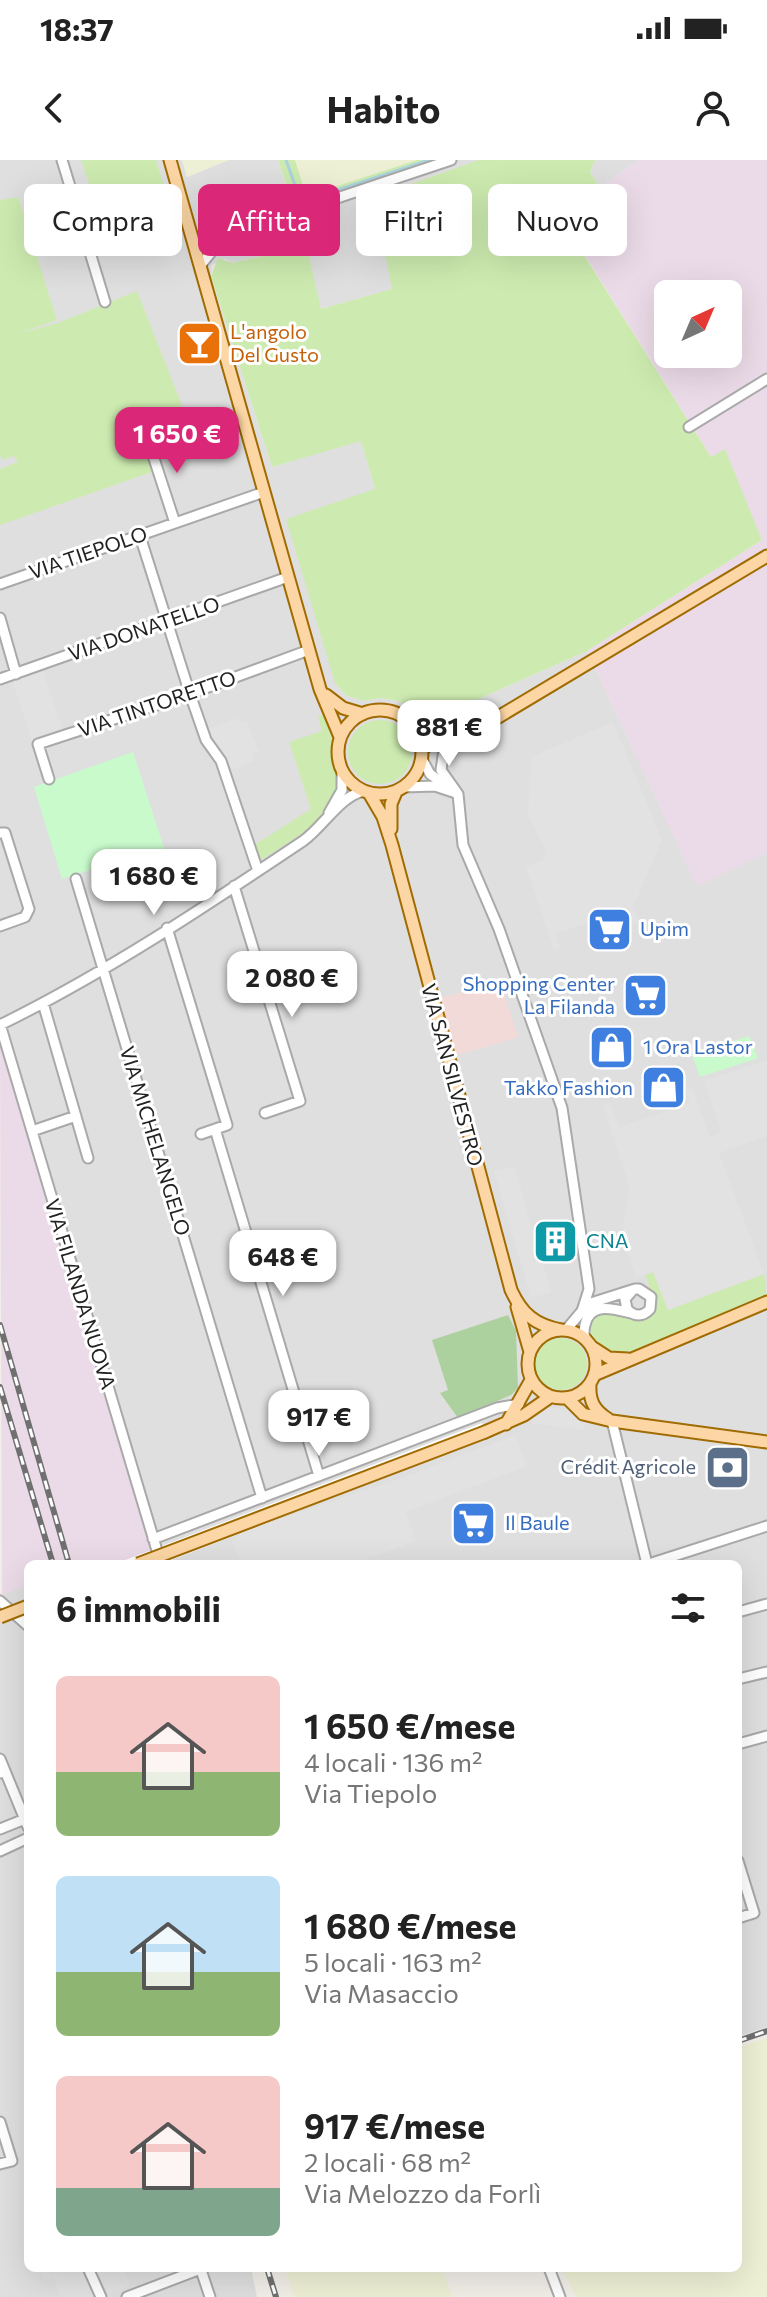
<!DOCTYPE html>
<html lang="it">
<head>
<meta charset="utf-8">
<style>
  body { margin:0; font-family:Commissioner,sans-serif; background:#f6f6f6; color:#222; height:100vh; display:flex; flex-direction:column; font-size:30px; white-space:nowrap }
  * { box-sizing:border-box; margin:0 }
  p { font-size:26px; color:#767676 }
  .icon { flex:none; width:44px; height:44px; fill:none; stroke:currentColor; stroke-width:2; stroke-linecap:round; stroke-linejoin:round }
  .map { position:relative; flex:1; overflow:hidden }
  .sheet { position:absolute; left:24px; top:1400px; width:718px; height:712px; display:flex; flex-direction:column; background:#fff; border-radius:12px; box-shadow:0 8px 32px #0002 }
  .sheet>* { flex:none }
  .guide { position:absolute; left:24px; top:24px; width:720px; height:72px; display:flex; gap:16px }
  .needle { width:52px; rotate:44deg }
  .tools { position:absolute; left:654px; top:120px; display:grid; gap:16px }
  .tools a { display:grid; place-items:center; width:88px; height:88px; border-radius:12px; background:#fff; box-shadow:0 8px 32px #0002; font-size:40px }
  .price { position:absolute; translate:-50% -68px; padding:0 18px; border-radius:16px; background:#fff; color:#222; font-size:26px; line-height:52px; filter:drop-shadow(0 2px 4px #0008) }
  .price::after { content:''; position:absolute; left:50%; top:48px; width:24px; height:18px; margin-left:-12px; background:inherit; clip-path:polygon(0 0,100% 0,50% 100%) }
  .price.on { background:#db2777; color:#fff }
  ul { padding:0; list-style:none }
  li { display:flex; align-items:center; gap:24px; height:200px; padding:0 32px }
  li span { display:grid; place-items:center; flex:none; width:224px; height:160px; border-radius:12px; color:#555 }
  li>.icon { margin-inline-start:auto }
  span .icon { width:96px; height:96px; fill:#fffc; stroke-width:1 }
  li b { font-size:34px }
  h2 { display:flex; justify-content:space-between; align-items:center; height:96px; padding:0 32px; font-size:34px }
  .chip { padding:0 28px; border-radius:12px; background:#fff; box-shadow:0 8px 32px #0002; font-size:28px; line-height:72px }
  .chip.on { background:#db2777; color:#fff }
  .status { display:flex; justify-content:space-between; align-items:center; height:56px; padding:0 40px; background:#fff; direction:ltr }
  .status svg { height:22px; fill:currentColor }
  header { display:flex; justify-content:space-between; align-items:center; height:104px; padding:0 32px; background:#fff; font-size:36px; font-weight:700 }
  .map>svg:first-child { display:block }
</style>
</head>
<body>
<div class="status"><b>18:37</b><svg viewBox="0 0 49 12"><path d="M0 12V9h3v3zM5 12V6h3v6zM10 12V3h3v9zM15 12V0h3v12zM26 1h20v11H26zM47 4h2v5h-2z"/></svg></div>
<header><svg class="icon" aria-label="back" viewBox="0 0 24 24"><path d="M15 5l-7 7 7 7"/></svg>Habito<svg class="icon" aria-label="person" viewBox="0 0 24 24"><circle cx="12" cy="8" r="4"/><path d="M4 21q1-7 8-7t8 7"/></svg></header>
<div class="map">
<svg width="767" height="2137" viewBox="0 0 767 2137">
  <rect width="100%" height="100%" fill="#f2efe9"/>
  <path fill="#e0dfdf" d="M0,0h182l5,17 41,-17h50l15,48 137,-48h49l-23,10 -63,119 -72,20 -39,-66 -6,10 -45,10 -6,-4 -13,6 -1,11 61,191 89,-27 14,49 -40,194 12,13 18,5 15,-3 18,3 25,12 35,-5 129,-57 110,234 70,-32v1174l-29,10v-473h-581l-157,-519z
    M595,0h44l-39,28 -10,-16z
    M28,1425v683h223l6,29h-257v-703z"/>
  <path fill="#f2dad9" d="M501,823l17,54 -64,19 -15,-58z"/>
  <path fill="#ebdbe8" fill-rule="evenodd" d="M639,0h128v693l-70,33 -110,-235 175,-111 -38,-90 -13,7 -137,-219 34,-23 -8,-27zM668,134h60v60h-60z
    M0,885l157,519h-129v21l-26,10z"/>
  <path fill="#eef0d5" d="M182,0h47l-42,17z
    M295,0h122l-107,35 -5,-3z
    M767,1878v259h-191l-14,-29h176v-220z
    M285,2108h156l12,29h-159z"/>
  <path fill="#cdebb0" d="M81,0h75l14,45 -67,20z
    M278,0h17l10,32 5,3 107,-35h13l-136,49z
    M479,0h116l-5,12 10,16 8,27 -34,24 137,218 14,-8 37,91 -175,111 -129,57 -17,7 -18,-2 -25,-12 -18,-3 -15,3 -18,-5 -12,-13 -49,-164 89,-30 -14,-48 -89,26 -61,-191 7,-18 14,5 44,-10 5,-10 -5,-16 24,-9 21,91 71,-20 -18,-92z
    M18,37l39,123 -40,14 41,-11 79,-32 51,130 -46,16 10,35 -152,53v-56l18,-7 -4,-6 -12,4 -2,-6v-254z
    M325,554l7,19v26l7,31 -24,35 -57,37 -5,-16 58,-37 -22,-67 33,-11 -4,-15z
    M348 592a32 32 0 1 1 64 0a32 32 0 1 1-64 0Z
    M653,1112l15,38 96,-36 3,24 -132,52c-18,6 -37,1 -46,-18l4,-16 13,-6 34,9 15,-17 -10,-27z
    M535 1204a26 26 0 1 1 52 0a26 26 0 1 1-52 0Z"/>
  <path fill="#add19e" d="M508,1155l8,16 2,57 -7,7 -53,23 -18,-25 8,-3 -16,-50z"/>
  <path fill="#c8facc" d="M133,592l34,105 -36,11 -4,-10 -65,21 -28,-92z
    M749,876l9,22 -58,19 -8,-22z"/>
  <path fill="#e2e2e2" d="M42,508l21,63 -31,10 -21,-64z
    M239,558l2,5 6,-2 12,31 -7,3 2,6 -24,9 -22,-41z
    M613,562l49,118 -29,68 6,14 -12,6 -7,-16 -64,21 4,15 -6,3 -28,-84 18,-7 3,-7 -19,-38 3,-58z
    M767,900v76l-48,17 45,121 -96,36 -15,-38 -17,6 -14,-42 7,-51 -26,-78 7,-4 9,24 71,-24 -4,-13 6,-2 18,49 11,-5 -17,-51z
    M514,1006l37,126 -20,6 -37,-127z
    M545,1247l24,3 17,11 -2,9 -53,-7 2,-8z
    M515,1275l12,31 -121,46 10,29 -61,23h-114l-9,-22 11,-11 148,-49z
    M40,2108h41l4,7 16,-7h21l8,17 -28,12h-41l-8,-20 -8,3z"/>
  <path fill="#fff" d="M482,1263l6,15 -327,126h-46z"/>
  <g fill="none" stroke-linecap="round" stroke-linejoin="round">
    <path stroke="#aad3df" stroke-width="3" d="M286,0l15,42 128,-42"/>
    <defs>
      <path id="minor" d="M62,0l43,142
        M200,106l21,-26 23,-11 207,-69
        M689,267l78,-48
        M147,277l28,86
        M140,376l50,158 16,46 15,21 37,110
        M0,424l264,-92
        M0,458l16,56
        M0,519l288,-102
        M489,563l-45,27 -3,20 17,24 5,51 36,84 63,179 27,181 -7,22 -16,19
        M422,599l8,15 18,13
        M49,619l-11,-35 146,-48 125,-46
        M404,627l31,-1 21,7
        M329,653l13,-23v-19
        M0,673h5l24,76 -4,8 -25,9
        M76,719l186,619
        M234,726l66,215 -35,12
        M167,768l60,197 -26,9
        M43,843l45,155
        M0,864l161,540
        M0,865c106,-52 206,-119 303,-184 19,-13 38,-46 61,-50
        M215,969l104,347
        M32,971l44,-15
        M585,1149l6,-6 44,-14h4l12,8 -1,12c-7,8 -16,8 -23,0l-2,-10 7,-8
        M589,1184c-5,-7 -6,-11 -4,-19 5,-24 29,-16 46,-12
        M612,1261l35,143
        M153,1379l344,-131 22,-4
        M649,1404l118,-38
        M0,1441l28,25
        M738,1452l29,-8
        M738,1519l29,-7
        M738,1584l29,-8
        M0,1599l5,12
        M0,1613l5,-2 23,56
        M0,1669l25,-10
        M0,1691l28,-13
        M738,1701l16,52 -16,5
        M0,1962l12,39 -12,3
        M88,2108l13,29
        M549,2108l11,29
        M201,2110l9,27
        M127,2137l76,-29"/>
      <path id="major" d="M170,0l150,529 20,48
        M326,535l17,13 20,6
        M338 592a42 42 0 1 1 84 0a42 42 0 1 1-84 0Z
        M408,561l51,6
        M422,589l16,-11 57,-19 272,-163
        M369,633l14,24 9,28 119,445c11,24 24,35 50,40
        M391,669v-25l5,-12
        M517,1147l13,45
        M528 1204a34 34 0 1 1 68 0a34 34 0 1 1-68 0Z
        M592,1187l17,11 19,1
        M594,1215l173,-73
        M590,1224c-1,17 4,26 18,35
        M567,1238l16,16 29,7 155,21
        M506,1264l25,-44
        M485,1272l39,-17 26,-18"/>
    </defs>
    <use href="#minor" stroke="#a9a9a9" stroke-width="13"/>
    <use href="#major" stroke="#a06b00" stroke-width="15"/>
    <use href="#minor" stroke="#fff" stroke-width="9"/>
    <use href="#major" stroke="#fcd6a4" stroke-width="11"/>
    <defs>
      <path id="rail" d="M0,1165l69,239
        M0,1227l53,177
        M738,1881l29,-10
        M267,2108l9,29"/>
    </defs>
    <use href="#rail" stroke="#707070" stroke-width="6"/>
    <use href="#rail" stroke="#fff" stroke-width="3" stroke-dasharray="9" stroke-linecap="butt"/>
    <defs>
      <path id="major-bridge" d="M138,1404l347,-132
        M0,1457l28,-11"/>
    </defs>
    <use href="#major-bridge" stroke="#a06b00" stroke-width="15" stroke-linecap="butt"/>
    <use href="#major-bridge" stroke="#fcd6a4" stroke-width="11"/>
  </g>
  <defs>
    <symbol id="bar-square" viewBox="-11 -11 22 22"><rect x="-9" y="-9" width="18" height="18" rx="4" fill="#e8710a" stroke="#fff"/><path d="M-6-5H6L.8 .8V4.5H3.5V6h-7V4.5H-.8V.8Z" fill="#fff"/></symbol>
    <symbol id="supermarket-square" viewBox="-11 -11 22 22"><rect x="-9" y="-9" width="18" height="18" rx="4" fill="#3f7fe0" stroke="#fff"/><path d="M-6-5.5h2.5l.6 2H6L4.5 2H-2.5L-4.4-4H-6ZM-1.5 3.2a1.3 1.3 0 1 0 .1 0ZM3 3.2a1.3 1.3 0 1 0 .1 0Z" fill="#fff"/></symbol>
    <symbol id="shop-square" viewBox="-11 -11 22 22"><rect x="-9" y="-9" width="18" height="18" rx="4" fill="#3f7fe0" stroke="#fff"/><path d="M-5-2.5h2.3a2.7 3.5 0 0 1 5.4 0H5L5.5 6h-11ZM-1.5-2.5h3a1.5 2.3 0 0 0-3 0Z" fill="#fff"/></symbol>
    <symbol id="building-square" viewBox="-11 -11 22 22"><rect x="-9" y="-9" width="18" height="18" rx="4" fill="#0f9aa8" stroke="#fff"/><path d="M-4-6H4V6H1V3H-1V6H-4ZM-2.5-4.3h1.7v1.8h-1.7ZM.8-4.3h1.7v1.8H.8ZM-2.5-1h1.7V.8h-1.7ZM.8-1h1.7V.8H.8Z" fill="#fff"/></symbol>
    <symbol id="bank-square" viewBox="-11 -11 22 22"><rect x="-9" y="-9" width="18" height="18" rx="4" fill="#5c6f8a" stroke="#fff"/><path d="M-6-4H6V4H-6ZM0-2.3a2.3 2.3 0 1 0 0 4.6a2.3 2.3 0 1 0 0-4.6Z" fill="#fff"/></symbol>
  </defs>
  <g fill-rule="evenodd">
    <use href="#bar-square" x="174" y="158" width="51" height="51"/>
    <use href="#supermarket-square" x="584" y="744" width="51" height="51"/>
    <use href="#supermarket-square" x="620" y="810" width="51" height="51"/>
    <use href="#shop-square" x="586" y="862" width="51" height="51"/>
    <use href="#shop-square" x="638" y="902" width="51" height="51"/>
    <use href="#building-square" x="530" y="1056" width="51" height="51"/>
    <use href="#bank-square" x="702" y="1282" width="51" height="51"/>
    <use href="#supermarket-square" x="448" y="1338" width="51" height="51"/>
  </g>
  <g text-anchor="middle" stroke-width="6" stroke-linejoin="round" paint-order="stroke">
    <g font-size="20" fill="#c56008" stroke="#fff" text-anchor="start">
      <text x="230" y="179">L'angolo<tspan x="230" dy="23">Del Gusto</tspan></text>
    </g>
    <g font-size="20" fill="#222" stroke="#fff">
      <text transform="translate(88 393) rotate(-19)" y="7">VIA TIEPOLO</text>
      <text transform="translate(144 469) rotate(-19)" y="7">VIA DONATELLO</text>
      <text transform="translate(157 544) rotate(-19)" y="7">VIA TINTORETTO</text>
      <text transform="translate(452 915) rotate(75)" y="7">VIA SAN SILVESTRO</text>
      <text transform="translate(155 981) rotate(73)" y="7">VIA MICHELANGELO</text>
      <text transform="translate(80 1134) rotate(73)" y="7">VIA FILANDA NUOVA</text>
    </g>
    <g font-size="20" fill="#366cbe" stroke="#fff" text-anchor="start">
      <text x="640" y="776">Upim</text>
      <text x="615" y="831" text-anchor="end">Shopping Center<tspan x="615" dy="23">La Filanda</tspan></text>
      <text x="643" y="894">1 Ora Lastor</text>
      <text x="633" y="935" text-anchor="end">Takko Fashion</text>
      <text x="505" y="1370">Il Baule</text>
    </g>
    <g font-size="20" fill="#0d838f" stroke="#fff" text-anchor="start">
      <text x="586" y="1088">CNA</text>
    </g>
    <g font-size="20" fill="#4e5e75" stroke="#fff" text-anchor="end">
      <text x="696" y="1314">Crédit Agricole</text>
    </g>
  </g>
</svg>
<div class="tools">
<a><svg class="needle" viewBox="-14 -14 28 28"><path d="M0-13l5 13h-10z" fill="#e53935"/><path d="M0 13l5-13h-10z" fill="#767676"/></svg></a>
</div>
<b class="price on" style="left:177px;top:315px">1 650 €</b>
<b class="price" style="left:449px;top:608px">881 €</b>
<b class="price" style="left:154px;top:757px">1 680 €</b>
<b class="price" style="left:292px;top:859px">2 080 €</b>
<b class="price" style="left:283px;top:1138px">648 €</b>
<b class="price" style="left:319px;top:1298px">917 €</b>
<div class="guide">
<a class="chip">Compra</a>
<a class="chip on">Affitta</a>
<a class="chip">Filtri</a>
<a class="chip">Nuovo</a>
</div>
<section class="sheet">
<h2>6 immobili<svg class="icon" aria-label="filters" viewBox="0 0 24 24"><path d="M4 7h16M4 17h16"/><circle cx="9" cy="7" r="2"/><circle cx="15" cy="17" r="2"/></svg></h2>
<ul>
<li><span style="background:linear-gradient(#f6c9c9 60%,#8fb573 0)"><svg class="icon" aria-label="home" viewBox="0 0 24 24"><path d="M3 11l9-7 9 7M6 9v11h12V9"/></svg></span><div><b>1 650 €/mese</b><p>4 locali · 136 m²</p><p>Via Tiepolo</p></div></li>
<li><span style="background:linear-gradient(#bfe0f5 60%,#8fb573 0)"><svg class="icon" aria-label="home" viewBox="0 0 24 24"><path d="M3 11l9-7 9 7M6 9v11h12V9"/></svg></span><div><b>1 680 €/mese</b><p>5 locali · 163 m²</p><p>Via Masaccio</p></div></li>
<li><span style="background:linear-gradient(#f6c9c9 70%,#7fa58c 0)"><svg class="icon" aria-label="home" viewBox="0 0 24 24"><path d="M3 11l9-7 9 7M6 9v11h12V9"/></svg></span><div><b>917 €/mese</b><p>2 locali · 68 m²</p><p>Via Melozzo da Forlì</p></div></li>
</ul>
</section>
</div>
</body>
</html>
